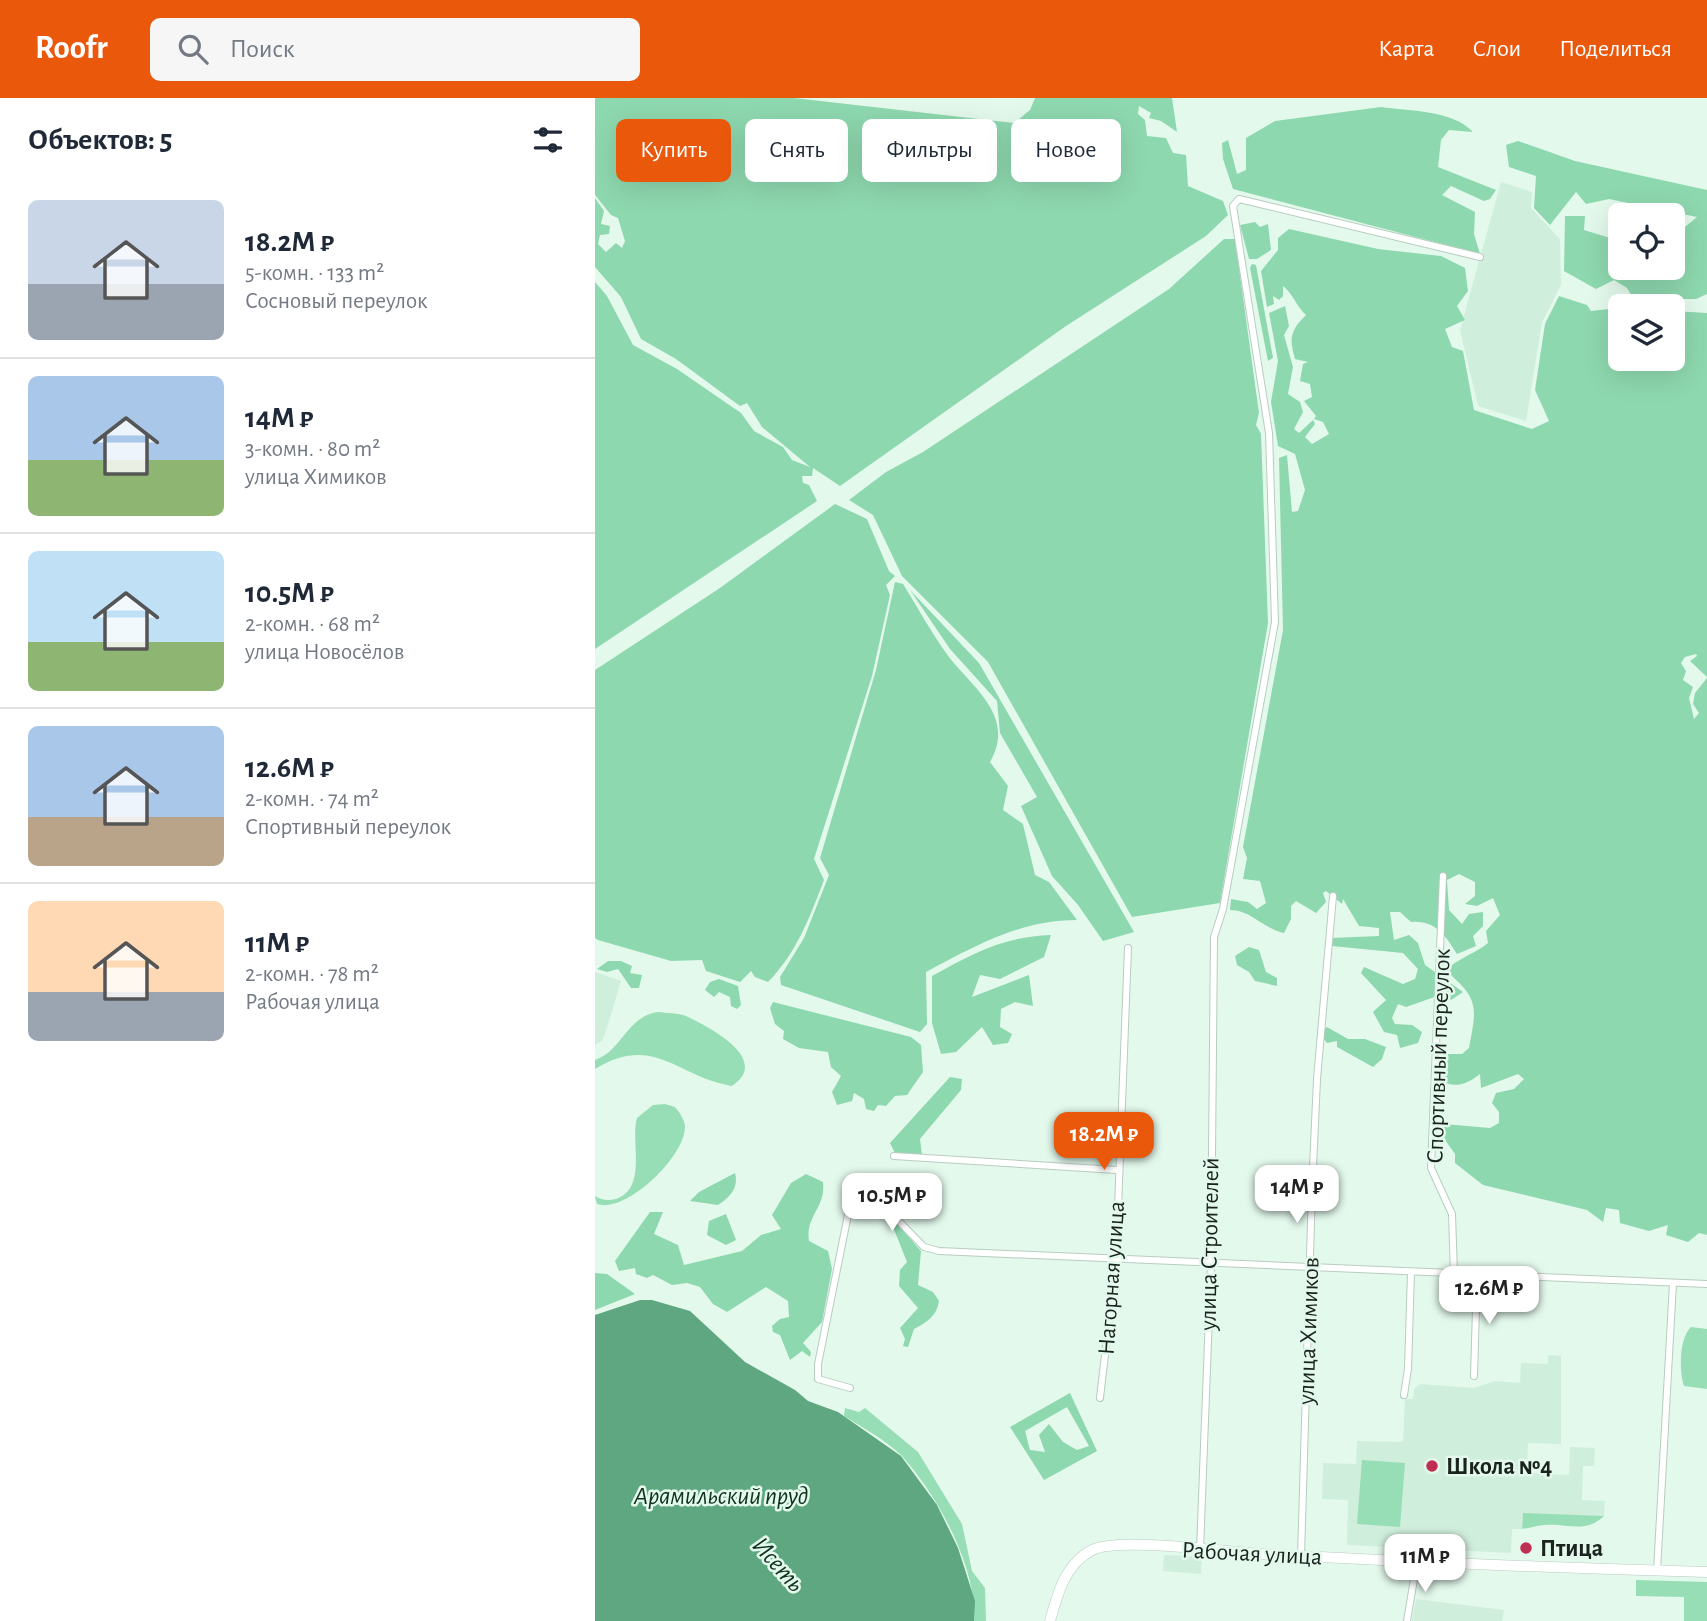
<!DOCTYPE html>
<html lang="ru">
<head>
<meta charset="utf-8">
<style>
  body { margin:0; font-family:"Alegreya Sans",sans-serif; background:#f6f6f7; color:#1f2937; height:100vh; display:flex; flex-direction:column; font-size:26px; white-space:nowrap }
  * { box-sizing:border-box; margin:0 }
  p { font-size:23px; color:#747a83 }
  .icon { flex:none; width:38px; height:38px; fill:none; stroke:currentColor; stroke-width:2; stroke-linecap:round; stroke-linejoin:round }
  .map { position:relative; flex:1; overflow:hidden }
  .drawer { display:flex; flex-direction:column; background:#fff; width:595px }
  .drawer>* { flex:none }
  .top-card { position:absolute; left:21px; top:21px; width:665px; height:63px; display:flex; gap:14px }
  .tools { position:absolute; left:1013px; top:105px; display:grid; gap:14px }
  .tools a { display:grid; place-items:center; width:77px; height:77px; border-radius:10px; background:#fff; box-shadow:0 7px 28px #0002; font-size:35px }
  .price { position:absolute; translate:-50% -60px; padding:0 16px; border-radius:14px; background:#fff; color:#222; font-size:23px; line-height:46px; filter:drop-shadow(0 2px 4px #0008) }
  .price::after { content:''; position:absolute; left:50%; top:42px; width:21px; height:16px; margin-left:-10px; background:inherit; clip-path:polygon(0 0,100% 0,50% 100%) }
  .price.active { background:#ea580c; color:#fff }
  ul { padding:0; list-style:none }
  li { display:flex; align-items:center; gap:21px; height:175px; padding:0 28px }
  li+li { border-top:2px solid #e0e1e3 }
  li span { display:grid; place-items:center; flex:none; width:196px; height:140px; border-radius:10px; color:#555 }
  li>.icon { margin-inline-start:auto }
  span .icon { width:84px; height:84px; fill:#fffc; stroke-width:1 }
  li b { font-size:30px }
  h2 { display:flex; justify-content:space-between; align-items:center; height:84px; padding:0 28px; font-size:30px }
  .pill { padding:0 24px; border-radius:10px; background:#fff; box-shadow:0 7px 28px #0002; font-size:24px; line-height:63px }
  .pill.active { background:#ea580c; color:#fff }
  header { display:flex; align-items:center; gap:42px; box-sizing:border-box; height:98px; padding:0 35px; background:#ea580c; color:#fff }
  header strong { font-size:33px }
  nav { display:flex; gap:38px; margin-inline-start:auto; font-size:24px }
  .search { width:490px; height:63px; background:#f6f6f7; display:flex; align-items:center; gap:18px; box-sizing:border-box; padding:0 24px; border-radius:10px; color:#747a83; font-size:26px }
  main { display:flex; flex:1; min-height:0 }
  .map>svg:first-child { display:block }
</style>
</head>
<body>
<header>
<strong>Roofr</strong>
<div class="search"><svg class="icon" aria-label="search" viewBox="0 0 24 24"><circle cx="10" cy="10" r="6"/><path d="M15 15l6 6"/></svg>Поиск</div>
<nav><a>Карта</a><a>Слои</a><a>Поделиться</a></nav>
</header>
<main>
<section class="drawer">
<h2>Объектов: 5<svg class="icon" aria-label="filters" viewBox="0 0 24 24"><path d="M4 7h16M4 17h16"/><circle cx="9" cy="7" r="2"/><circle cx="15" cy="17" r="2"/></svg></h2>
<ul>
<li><span style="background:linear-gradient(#c9d6e8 60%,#9aa5b1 0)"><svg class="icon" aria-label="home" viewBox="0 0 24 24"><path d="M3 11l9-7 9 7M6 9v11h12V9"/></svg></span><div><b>18.2M ₽</b><p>5-комн. · 133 m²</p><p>Сосновый переулок</p></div></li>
<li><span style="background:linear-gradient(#a9c7e8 60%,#8fb573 0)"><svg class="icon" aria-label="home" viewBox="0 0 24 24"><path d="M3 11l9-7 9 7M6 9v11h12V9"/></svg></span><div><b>14M ₽</b><p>3-комн. · 80 m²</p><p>улица Химиков</p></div></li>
<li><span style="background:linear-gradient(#bfe0f5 65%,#8fb573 0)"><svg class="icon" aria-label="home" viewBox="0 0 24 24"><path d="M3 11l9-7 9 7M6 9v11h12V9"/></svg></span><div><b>10.5M ₽</b><p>2-комн. · 68 m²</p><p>улица Новосёлов</p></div></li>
<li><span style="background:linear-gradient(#a9c7e8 65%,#b9a48a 0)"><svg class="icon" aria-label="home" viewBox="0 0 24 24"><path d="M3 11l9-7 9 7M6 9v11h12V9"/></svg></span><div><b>12.6M ₽</b><p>2-комн. · 74 m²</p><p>Спортивный переулок</p></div></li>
<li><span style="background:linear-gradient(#ffd9b3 65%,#9aa5b1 0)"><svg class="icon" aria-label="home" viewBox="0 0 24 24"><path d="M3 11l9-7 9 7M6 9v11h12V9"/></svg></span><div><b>11M ₽</b><p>2-комн. · 78 m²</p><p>Рабочая улица</p></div></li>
</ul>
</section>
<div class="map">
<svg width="1112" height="1523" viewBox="0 0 1112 1523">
  <rect width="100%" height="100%" fill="#e3f9ec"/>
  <path fill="#d0eedc" d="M906,84l31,10 -1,16 29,31 1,46 -19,37 -16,99 -48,-15 -18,-76z
    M0,874l26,9 -14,47 -5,13 -7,4z
    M953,1257l13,1v88l-33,-1 -1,30 42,2 1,-28 25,1 -1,18h-11l-1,34 23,1 -1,15 -81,-2 -1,15h-10l-1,24 -164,-8 1,-45 -26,-1 1,-36 33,1 1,-23 46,1 2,-43h8l1,-10 6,-5 54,4 21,-7 25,2 1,-20 27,1z
    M569,1457l38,2 -1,17 -38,-3z
    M821,1501l88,11 -2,11h-90z"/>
  <path fill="#97deb6" d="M63,914c9,1 20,1 28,4 23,11 86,43 46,70 -55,-9 -78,-53 -137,-17v-9c27,-9 32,-44 63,-48z
    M70,1006l10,3c5,6 9,12 10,19 1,30 -59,88 -88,78l-2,-8c6,4 13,5 21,3 32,-11 14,-58 21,-81l16,-13z
    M1096,1229l16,2v60l-23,-3c-5,-15 -5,-48 7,-59z
    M250,1310l14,4 6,-4 53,44 44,72 10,47 13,17 1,33h-12c3,-54 -36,-125 -72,-165 -16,-16 -39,-28 -58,-40z
    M767,1362l43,3 -5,64 -43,-3z
    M928,1415l81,3c-19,18 -36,7 -59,9 -7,0 -15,3 -23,4z
    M1041,1482l71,2v39h-23v-24l-48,-1z"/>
  <path fill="#8ed8af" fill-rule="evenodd" d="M0,0h199l220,25 16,-13 5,-12h137l5,34 -16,-11 -12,-3 2,-5 -12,-7 -1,8 7,6 2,16 19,2 7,15 13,2 2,31 35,15 5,14 -22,21 -140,90 -226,160 -27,-18 -1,8h-10l1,7 6,2 8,16 -222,148v-367l12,14 26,49 44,24 64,44 13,18 29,16 9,13 18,7 -48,-40 -15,-24 -7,3 -64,-47 -35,-20 -20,-42 -26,-30v-69l9,13 -3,13 9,2 -1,8 -9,1 -2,9 8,8 10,-9 6,5 3,-7 -7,-23 -7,-3 -16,-20z
    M786,9c28,4 72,3 92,25l-24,-2 -8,10 -3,27 58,23 -6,9 -6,2 -33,-15 -9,9 33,17 -1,22 6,20 -247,-65 -10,-30 -1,-16 6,-3 9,34 9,-4v-32l29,-17z
    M923,43l57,20 132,29v104l-11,5h-62l-7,-11 -13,-8 -18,9 -32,-18 1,-55h20l-1,14 36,11 1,27h52v-31l24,-20 -88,-18 -23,5 -10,-12 -26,33 -16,-17 2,-32 -27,-9 -3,-22z
    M660,124l5,5 8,-3 3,26 -14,9h-8l-9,-34z
    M694,131l89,20 63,7 24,12 3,23 -11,15 8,14 -20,9 7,18 11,4 11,59 58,19 17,-8 -14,-31 10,-66 14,-28 28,9 4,6 27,-3 3,51h52v-48l34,2v364l-17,-16 7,-5 -1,-2 -11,3 -4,6 5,8 -3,9 10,7 -4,11 5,21 5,-6 -6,-9 2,-11 12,-15v557l-8,-2 -11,9 -22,-7 2,-10 -19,6 -29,-8 -1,-13 -13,-2 -3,14 -16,-12 -104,-25 -28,-22v-9l-12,-17 1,-13 46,4 9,-5v-11l-7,-9 4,-10 18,-4 10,-10 -6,-5 -37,14 -1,-14c-15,12 -25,14 -43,6l7,-26h18l7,-6c8,-42 10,-49 -23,-77 7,-10 30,-18 42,-28l-2,-12 14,-16 -7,-17 -16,8 -12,-2 10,-8v-14l-16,-8 -12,6 2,30 13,14 7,-10 14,-2v14l-10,10 3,10 -19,8c-12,-19 -22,-34 -46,-32l-11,-10h-10l4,28 15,-5 9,8 7,22 38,27 -12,8 -8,-6 -37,13 -8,-3 -6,14 3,6 17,1 10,7 -4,11 -18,5 -3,-13 -13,-3 -11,-20 13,-12 -25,-27 3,-6 39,17 12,-5 3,-10 -15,-16 -71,-7 -1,-8 48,-2v-8l-20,-2 -16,-27 -1,5 -16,-13 -3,2 3,9 -10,11 -20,-12 -5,5v13l-7,14c-22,-5 -33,-23 -54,-23l1,-11 17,3 9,7 9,-6 -6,-22 -17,-2 4,-21 -4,-11 40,-217 -4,-172 8,-3 5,57 6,-1 7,-21 -10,-36 -17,-8 -7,-44 7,-41 -9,-48 16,-7 4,20 -5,9 9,32 -5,27 12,8 3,10 -9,17 5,4 14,-13 2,4 -10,13 7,7 17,-10 -6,-12 -9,-3 2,-3 -12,-15 8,-4 -2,-13 -10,-3 3,-17 5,-2 -13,-3c-6,-21 -5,-28 11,-44 -10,-9 -12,-20 -23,-29v10l-4,4 -6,-4 1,8 -7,3 -6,-36 17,-21v-12z
    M629,141h11l24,174 -3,12 5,9 7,189 -48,280 -88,14 -144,-255 -86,-86 -29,-61 -24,-15 37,-28 37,-20 246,-163z
    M657,166l4,1 17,93 -5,3 -18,-93z
    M240,406l32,15 22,52 6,5 -9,9 4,10 -18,81 -58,183 10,21c-14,37 -28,74 -56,102l-13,-5 -4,-6 -11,11 -34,-11 -4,-11 -31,1 -73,-21 -3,-2v-268l125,-82z
    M300,484l8,2c15,24 29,50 46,73 25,32 67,60 41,105l18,24 -5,24 20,14 12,51 14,7 28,38c-57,0 -102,26 -151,52l1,52 -7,8 -139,-47 -1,-8 24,-39 25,-63 -9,-17 56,-188z
    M315,492l69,73 155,269 -31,9 -25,-36 -26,-29 -31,-70 16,-9 -37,-64 -3,-32 -47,-52z
    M456,837l-7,22 -44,22 -20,-4 -8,22 57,-22 4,31 -18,-4 -14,7 -1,18 12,7 -4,9 -15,2 -11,-18 -26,25 -15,2 -9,-31v-47c42,-23 70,-39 119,-41z
    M654,849l10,3 7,22 11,6v8l-22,-5 -6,-9 -12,-7 -2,-9z
    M13,863h13l11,5 -2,7 12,2 -3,13h-8l-13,-19 -11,3 -10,-3z
    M124,881l19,7 3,19 -4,4 -6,-3 -1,-9 -11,-5 -5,5 -9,-7 5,-8z
    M178,904l138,35 10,8 2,27 -16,23 -12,1 -9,10 -8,-1 -4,6 -8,-2 -2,-10 -10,-6 -2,8 -15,4 -5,-13 9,-16 -10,-9 -3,-15 -29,-4 -16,-9 1,-8 -9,-7 -5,-16z
    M732,929l21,12h17l21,8 -4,12 -9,8 -36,-20v-6l-10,2 -7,-9z
    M355,979l12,2 -1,11 -41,49 2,16h-26l-6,-12z
    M140,1075c4,15 -5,24 -17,32l-28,-4 9,-9z
    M211,1076l17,8c3,26 -18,34 -14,59l19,10 4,18 -10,53 -19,21 8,9 -1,5 -8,-6 -12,9 -10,-25 -7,-3 -1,-6 8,-7 9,-2 -1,-16 -22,-14 -39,25 -14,-8 -13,-17 -13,-4 -15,2 -19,-10 -6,3 -11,-4 -1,-6 -16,3 -4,-10 35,-49h13l-9,22 24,11 6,20 58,-14 19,-16 20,-6 -9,-14 19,-32z
    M131,1116l10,26 -10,5 -19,-10 2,-14z
    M299,1122l27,31 -3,34 15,7 6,9c-2,15 -12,21 -25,28l-6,18 -5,-1 2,-7 -5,-11 18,-20 -19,-22 1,-16 7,-8 -16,-40z
    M0,1175l12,1 28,20 -40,16z
    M475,1295l27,58 -53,29 -34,-53zM472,1309l22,39 -12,4 -14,-8 -14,-18 -10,11 6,17 -15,-2 -5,-19z"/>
  <path fill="#5fa781" d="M45,1202h12l38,11 55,51 50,28 13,11 30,11 63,44 36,49 21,43 17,53 -1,20h-379v-306z"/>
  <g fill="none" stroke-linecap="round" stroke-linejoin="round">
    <defs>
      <path id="minor" d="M848,778l-12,292 21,46 2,60
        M299,1058l223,14
        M879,1278l3,-101
        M255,1290l-32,-9v-15l35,-174 36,21 35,36 15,4 768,33
        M809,1297l4,-26 3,-97
        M505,1300l16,-138 12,-312
        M605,1452l11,-286 3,-327 9,-28 52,-287 -6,-189 -36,-227 6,-7 241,58
        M706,1458l11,-367 5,-110 16,-183
        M1062,1473l16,-288
        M812,1523l10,-60"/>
      <path id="secondary" d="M455,1523c7,-26 15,-57 42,-71 26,-13 134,2 169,4 148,8 297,14 446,18"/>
    </defs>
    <use href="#minor" stroke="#b8cdc0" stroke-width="8"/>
    <use href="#secondary" stroke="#b8cdc0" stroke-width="11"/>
    <use href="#minor" stroke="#fff" stroke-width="6"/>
    <use href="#secondary" stroke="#fff" stroke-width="10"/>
  </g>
  <g fill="#bf2f53" stroke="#e3f9ec" stroke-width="2.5">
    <circle cx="837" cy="1368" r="7"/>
    <circle cx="931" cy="1450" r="7"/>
  </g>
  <g text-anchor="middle" stroke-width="5" stroke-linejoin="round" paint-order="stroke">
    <g font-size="24" fill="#1b231f" stroke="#e3f9ec">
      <text transform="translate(843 958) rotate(-88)" y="8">Спортивный переулок</text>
      <text transform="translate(614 1146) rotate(-89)" y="8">улица Строителей</text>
      <text transform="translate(516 1180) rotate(-86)" y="8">Нагорная улица</text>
      <text transform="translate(713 1233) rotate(-88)" y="8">улица Химиков</text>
      <text transform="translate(657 1455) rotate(3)" y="8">Рабочая улица</text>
    </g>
    <g font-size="24" font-weight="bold" fill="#1b231f" stroke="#e3f9ec" text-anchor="start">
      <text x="851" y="1376">Школа №4</text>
      <text x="945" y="1458">Птица</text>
    </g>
    <g font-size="26" font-style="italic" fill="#113221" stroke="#e3f9ec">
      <text x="126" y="1406">Арамильский пруд</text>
      <text transform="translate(184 1466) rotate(48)" y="9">Исеть</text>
    </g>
  </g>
</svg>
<div class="tools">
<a><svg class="icon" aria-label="locate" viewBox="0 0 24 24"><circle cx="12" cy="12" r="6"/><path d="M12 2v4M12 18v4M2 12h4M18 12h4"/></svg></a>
<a><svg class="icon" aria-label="layers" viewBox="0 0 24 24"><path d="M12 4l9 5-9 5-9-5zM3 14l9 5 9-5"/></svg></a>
</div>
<b class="price active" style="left:509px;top:1074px">18.2M ₽</b>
<b class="price" style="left:702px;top:1127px">14M ₽</b>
<b class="price" style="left:297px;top:1135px">10.5M ₽</b>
<b class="price" style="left:894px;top:1228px">12.6M ₽</b>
<b class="price" style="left:830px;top:1496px">11M ₽</b>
<div class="top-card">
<a class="pill active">Купить</a>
<a class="pill">Снять</a>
<a class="pill">Фильтры</a>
<a class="pill">Новое</a>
</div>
</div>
</main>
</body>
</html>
